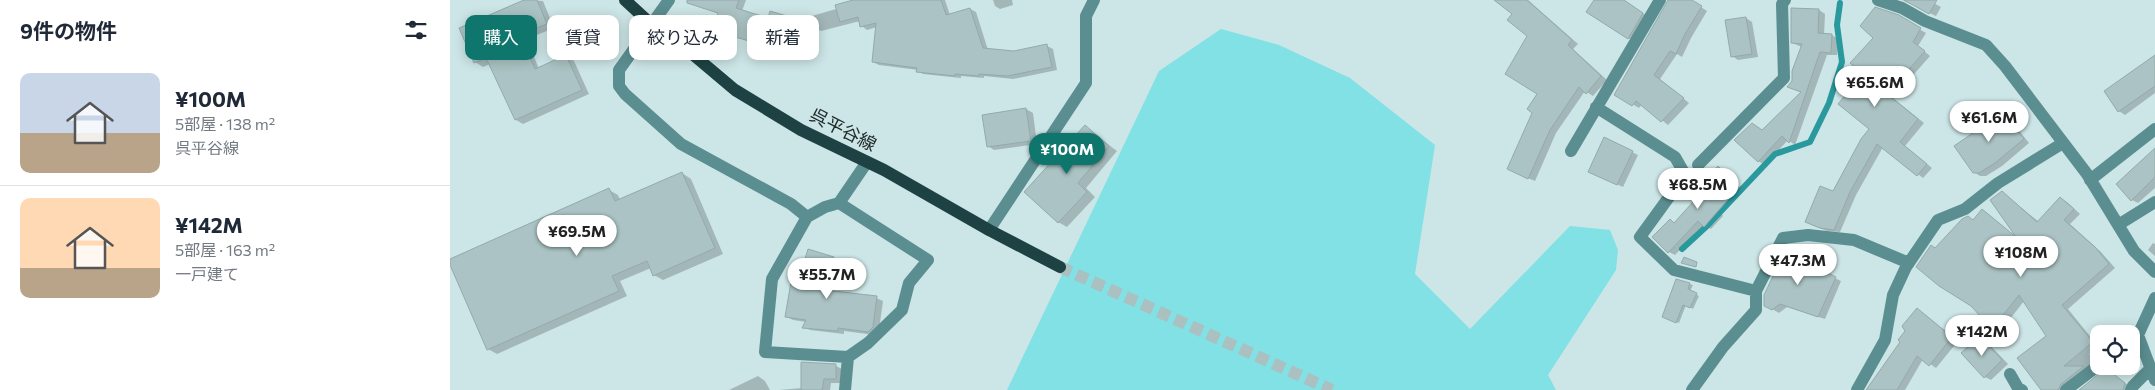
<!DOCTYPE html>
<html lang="ja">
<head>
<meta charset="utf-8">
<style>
  body { margin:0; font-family:Commissioner,"Noto Sans JP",sans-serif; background:#f2f2f3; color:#1f2937; height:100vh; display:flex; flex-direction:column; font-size:19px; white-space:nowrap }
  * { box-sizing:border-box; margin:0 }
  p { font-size:16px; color:#747a83 }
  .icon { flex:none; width:28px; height:28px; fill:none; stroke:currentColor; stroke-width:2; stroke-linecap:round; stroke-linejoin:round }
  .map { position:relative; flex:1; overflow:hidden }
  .drawer { display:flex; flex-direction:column; background:#fff; width:450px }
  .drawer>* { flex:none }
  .banner { position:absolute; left:15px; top:15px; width:475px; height:45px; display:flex; gap:10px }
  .buttons { position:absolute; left:1640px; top:325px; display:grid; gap:10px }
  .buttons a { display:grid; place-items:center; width:50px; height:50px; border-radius:10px; background:#fff; box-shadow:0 2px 12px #0003; font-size:25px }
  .price { position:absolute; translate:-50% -42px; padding:0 11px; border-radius:18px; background:#fff; color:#222; font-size:16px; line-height:32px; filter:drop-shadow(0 1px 2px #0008) }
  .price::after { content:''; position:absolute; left:50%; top:30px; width:15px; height:11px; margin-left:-8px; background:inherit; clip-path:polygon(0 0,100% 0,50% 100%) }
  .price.selected { background:#0f766e; color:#fff }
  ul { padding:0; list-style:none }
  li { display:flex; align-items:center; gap:15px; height:125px; padding:0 20px }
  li+li { border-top:1px solid #e0e1e3 }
  li span { display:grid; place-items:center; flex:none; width:140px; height:100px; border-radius:10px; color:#555 }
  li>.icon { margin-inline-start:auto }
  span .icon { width:60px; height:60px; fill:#fffc; stroke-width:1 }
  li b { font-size:21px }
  h2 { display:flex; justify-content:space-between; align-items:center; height:60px; padding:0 20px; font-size:21px }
  .tag { padding:0 18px; border-radius:10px; background:#fff; box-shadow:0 2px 12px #0003; font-size:18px; line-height:45px }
  .tag.selected { background:#0f766e; color:#fff }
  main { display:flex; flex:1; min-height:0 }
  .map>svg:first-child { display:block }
</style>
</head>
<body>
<main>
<section class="drawer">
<h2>9件の物件<svg class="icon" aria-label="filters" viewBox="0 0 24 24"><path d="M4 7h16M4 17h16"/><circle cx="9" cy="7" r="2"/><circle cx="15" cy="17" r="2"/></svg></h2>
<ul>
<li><span style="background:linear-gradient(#c9d6e8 60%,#b9a48a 0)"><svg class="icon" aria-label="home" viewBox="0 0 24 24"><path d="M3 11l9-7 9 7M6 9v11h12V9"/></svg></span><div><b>¥100M</b><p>5部屋 · 138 m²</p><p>呉平谷線</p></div></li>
<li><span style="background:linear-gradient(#ffd9b3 70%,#b9a48a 0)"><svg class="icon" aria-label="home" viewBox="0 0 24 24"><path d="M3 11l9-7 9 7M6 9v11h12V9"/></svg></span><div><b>¥142M</b><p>5部屋 · 163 m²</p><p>一戸建て</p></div></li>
</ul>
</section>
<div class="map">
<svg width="1705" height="390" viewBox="0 0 1705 390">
  <rect width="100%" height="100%" fill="#cce5e6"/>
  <path fill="#81e1e5" d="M771,29l58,16 71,33 85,67 -20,129 55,55 100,-103 40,4 8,20 -2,20 -68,105 8,15h-549l152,-319z"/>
  <path fill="#0003" d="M77,0l16,1 11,27 -27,11 12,30 27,-13 8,5 15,33 -66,30 -7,-4 -26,-56 -7,3 -8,-5z
    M264,0h32l-4,11 14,16 31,-8 6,3 -6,23 -30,-8 -2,7 -22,-9 2,-5 -16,-16 -8,-4z
    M417,0h78l5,15 20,-6 6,3 12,38 27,2 32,-6 6,3 4,21 -44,9 -29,-3v2l-23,-2v2l-38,-4 -5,-4 -39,-5 -6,-3 4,-35 -10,3 -5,-4 -2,-5 -39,10 -5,-3 -4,-12z
    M543,0h19l1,5 -13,4 -5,-3z
    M1046,0h32l50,44 -5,5 34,31 -14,16 -8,-5 -29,42 -21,48 -20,-8 24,-80 -10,-57 -15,-22z
    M1145,0h27l27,17 -15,24 -6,-3z
    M1218,0h22l17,11 -16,27 -9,19 -5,-3 -17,25 29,24 -21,22 -26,-21 -3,4 -24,-14 53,-90z
    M1452,0h26l13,7 -5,9z
    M1369,10l6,4 -1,21h8l6,4 -1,16h-10l-32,90 -7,-5 -23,25 -7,-4 4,-30 40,-39 -13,-5 4,-6 9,-34 -10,-4v-32z
    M1448,17l28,16 -8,13 12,10 -37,42 31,25 -19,23 27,22 -9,10 -40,-31 -27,48 -16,37 -13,-1 -15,-6 59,-96 -7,-55z
    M1296,18l6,4 6,35 -20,3 -6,-4z
    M1705,56v37l-30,22 -6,-4z
    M576,109l7,4 4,31 -43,6 -6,-4 -4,-30z
    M1549,110l6,3 24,30 -27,23 -16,10h-6l-6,-4 11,-45z
    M635,127l32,24 -31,37 9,9 -28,30 -9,-5z
    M1705,150v38l-17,15 -6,-3z
    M1182,152l6,3 -15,32 -27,-12z
    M1268,168l26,23 -22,23 1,2 -12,13 -7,-4 -29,30 -6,-3 1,-32 5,4 37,-41z
    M232,173l9,6 32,75 -60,26 -9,-5 -3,-7 -31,13 7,15 -130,58 -9,-5 -38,-88 159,-71 9,5 2,5z
    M1552,192l37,30 21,-24 7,4 13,12 -10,10 31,28 14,16 -47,41 30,37 -9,8 10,8 -32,28h-25l6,-53 -24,-36 -24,31 -7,-4 -21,-23 -36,-55 38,-29 43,17z
    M1703,243l2,1v12l-7,-6z
    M359,251l31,10 -9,31 45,6 7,3 -4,29 -4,5 -31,-4v3l-34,-4 -6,-3 2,-5 -13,-2 -6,-3z
    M1337,251l15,5 6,4 -1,5 34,16 -16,38 -38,-12 -8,6 -14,-8z
    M1226,280l17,5 -3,6 9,5 -6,13 -7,-4 -7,18 -13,-5z
    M1473,313l35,28 -22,27 -13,-9 -18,31h-38z
    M1530,337l6,4 22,23 -17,16 -6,-3z
    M352,364l34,2 8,4v13h-13l-1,7h-51l23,-2z
    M1657,370l25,18 -1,2h-50z
    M308,376l7,5 5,9h-41z"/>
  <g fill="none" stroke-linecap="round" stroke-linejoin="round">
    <path stroke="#29999e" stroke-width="6" d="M1232,249l25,-23 68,-72 35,-12 19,-39 13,-41 -5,-37 3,-22"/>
  </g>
  <path fill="#abc3c4" stroke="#93aaab" d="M74,0h13l10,24 -27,11 15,34 31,-14 16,35 -67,30 -29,-62 -12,5 -15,-35z
    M237,0h52l-3,8 32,10 2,-7 17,5 -7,26 -29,-7 -2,6 -17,-5 2,-6 -20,-7 4,-10 -31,-10z
    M403,0h88l5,15 24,-7 13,40 31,3 33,-7 5,23 -45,9 -28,-2v2l-24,-2v2l-39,-4 1,-4 -45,-6 4,-39 -16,4 -2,-10 -18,5 -5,-17z
    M1044,0h33l45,40 -4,5 33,31 -15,18 -7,-7 -29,43 -22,49 -21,-10 25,-56 -5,-4 10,-15 -32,-20 22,-38 -20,-16 5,-6z
    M1144,0h30l19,13 -15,26 -42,-27z
    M1218,0h24l10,6 -17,28 -9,20 -6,-3 -16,24 30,23 -23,24 -25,-21 -4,5 -18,-11z
    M1454,0h33l-8,14z
    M1425,7l24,8 22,13 -8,14 12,9 -38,43 31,25 -18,23 27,22 -10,12 -40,-32 -27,48 -16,38 -14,-2 -15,-6 15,-36 13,5 28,-52 8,-10 -31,-25 25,-30 -13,-11 23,-25 -13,-12z
    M1341,8l28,1 -1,24 14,1 -1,19 -11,-1 -31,91 -7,-7 -24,26 -24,-22 18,-17 10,7 39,-38 -14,-5 5,-6v-10l10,-27 -11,-1z
    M1296,17l6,37 -21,3 -6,-37z
    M1705,55v31l-37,26 -14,-21z
    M576,108l5,33 -44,6 -5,-32z
    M1548,108l26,31 -29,24 -16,10h-6l-19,-27 29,-20 -3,-3z
    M635,125l24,21 -31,37 9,9 -29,31 -34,-31z
    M1154,137l29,14 -16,34 -29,-13z
    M1705,148v29l-24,24 -15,-17z
    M1268,166l21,21 -35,40 -6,-6 -30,32 -16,-16 18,-18 4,4 36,-40 -4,-4z
    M232,172l33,76 -62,28 -6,-15 -35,15 7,15 -132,59 -37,-85v-6l159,-71 6,13z
    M1552,191l35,31 23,-25 14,12 -10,11 31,27 14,17 -47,41 31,37 -29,24h20l-23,18 -3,6h-17l-24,-32 29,-22 -27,-41 -27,34 -21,-23 -32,-20 -23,-19 15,-22 4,3 27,-29 6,-3 5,4 9,-11 34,28 -26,-37z
    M358,249l26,8 -9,33 52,6 -4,31 -5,5 -30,-4v3l-36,-3 4,-8 -21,-3 7,-41 11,-10z
    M1336,249l16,6 -1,5 35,17 -18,40 -38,-13 -8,6 -8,-4v-11z
    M1234,257l13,5 -1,5 -15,-4z
    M1226,279l14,4 -2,6 9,4 -7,15 -7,-3 -7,18 -14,-6z
    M1467,308l35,29 -23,29 -12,-10 -20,34h-31l34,-48 -2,-2 7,-9 -3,-5z
    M1530,336l22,24 -18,18 -23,-25z
    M351,362l35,2v15h-12l-2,11h-21z
    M1656,368l19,15 -2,7h-44z"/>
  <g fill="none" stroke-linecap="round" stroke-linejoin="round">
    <path stroke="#aac0c1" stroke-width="12" stroke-dasharray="12 6" stroke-linecap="butt" d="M610,267l272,123"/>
    <path stroke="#5b8e90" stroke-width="12" d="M219,0l-50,70v16l6,8 56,50 110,60 16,13 -35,62 -7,73 83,5 -3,33
      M1428,0l24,8 23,13 61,24 19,21 82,108 47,77 21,21
      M1146,107l79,50 8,14 -6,15 -37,51 34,33 82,21
      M1121,151l89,-151
      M1248,165l86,-87 -2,-74 3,-4
      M1640,180l65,-51
      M389,203l28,-41
      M357,217l18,-10 14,-4 89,57 -19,23 -7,27 -34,33 -20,14
      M1668,225l37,-23
      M539,230l97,-147v-67l8,-16
      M1688,335l17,45
      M1681,341l7,-6 17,-37
      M1560,374l8,14 4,2
      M1242,390l31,-43 33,-37v-19l27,-53 25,-3 46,5 55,23
      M1407,390l28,-50 8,-45 13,-28 32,-47 27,-11 33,-26 65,-40
      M1616,390l33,-25
      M1681,390l2,-4 17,-17"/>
    <path stroke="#1e4243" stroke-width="12" d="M175,0l27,25 32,22 51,43 66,40 83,40 105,60 71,37"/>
  </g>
  <g text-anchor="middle" stroke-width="4" stroke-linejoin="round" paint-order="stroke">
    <g font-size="18" fill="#212b2b" stroke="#cce5e6">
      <text transform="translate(393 130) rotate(27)" y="6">呉平谷線</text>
    </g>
  </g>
</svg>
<div class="buttons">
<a><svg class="icon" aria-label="locate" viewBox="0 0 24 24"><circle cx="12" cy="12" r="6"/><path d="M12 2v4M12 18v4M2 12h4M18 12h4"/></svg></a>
</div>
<b class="price" style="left:1425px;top:108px">¥65.6M</b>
<b class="price" style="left:1539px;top:143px">¥61.6M</b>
<b class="price selected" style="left:617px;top:175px">¥100M</b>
<b class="price" style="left:1248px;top:210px">¥68.5M</b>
<b class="price" style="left:127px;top:257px">¥69.5M</b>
<b class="price" style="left:1571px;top:278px">¥108M</b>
<b class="price" style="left:1348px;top:286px">¥47.3M</b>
<b class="price" style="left:377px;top:300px">¥55.7M</b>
<b class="price" style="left:1532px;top:357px">¥142M</b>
<div class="banner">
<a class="tag selected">購入</a>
<a class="tag">賃貸</a>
<a class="tag">絞り込み</a>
<a class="tag">新着</a>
</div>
</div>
</main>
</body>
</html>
